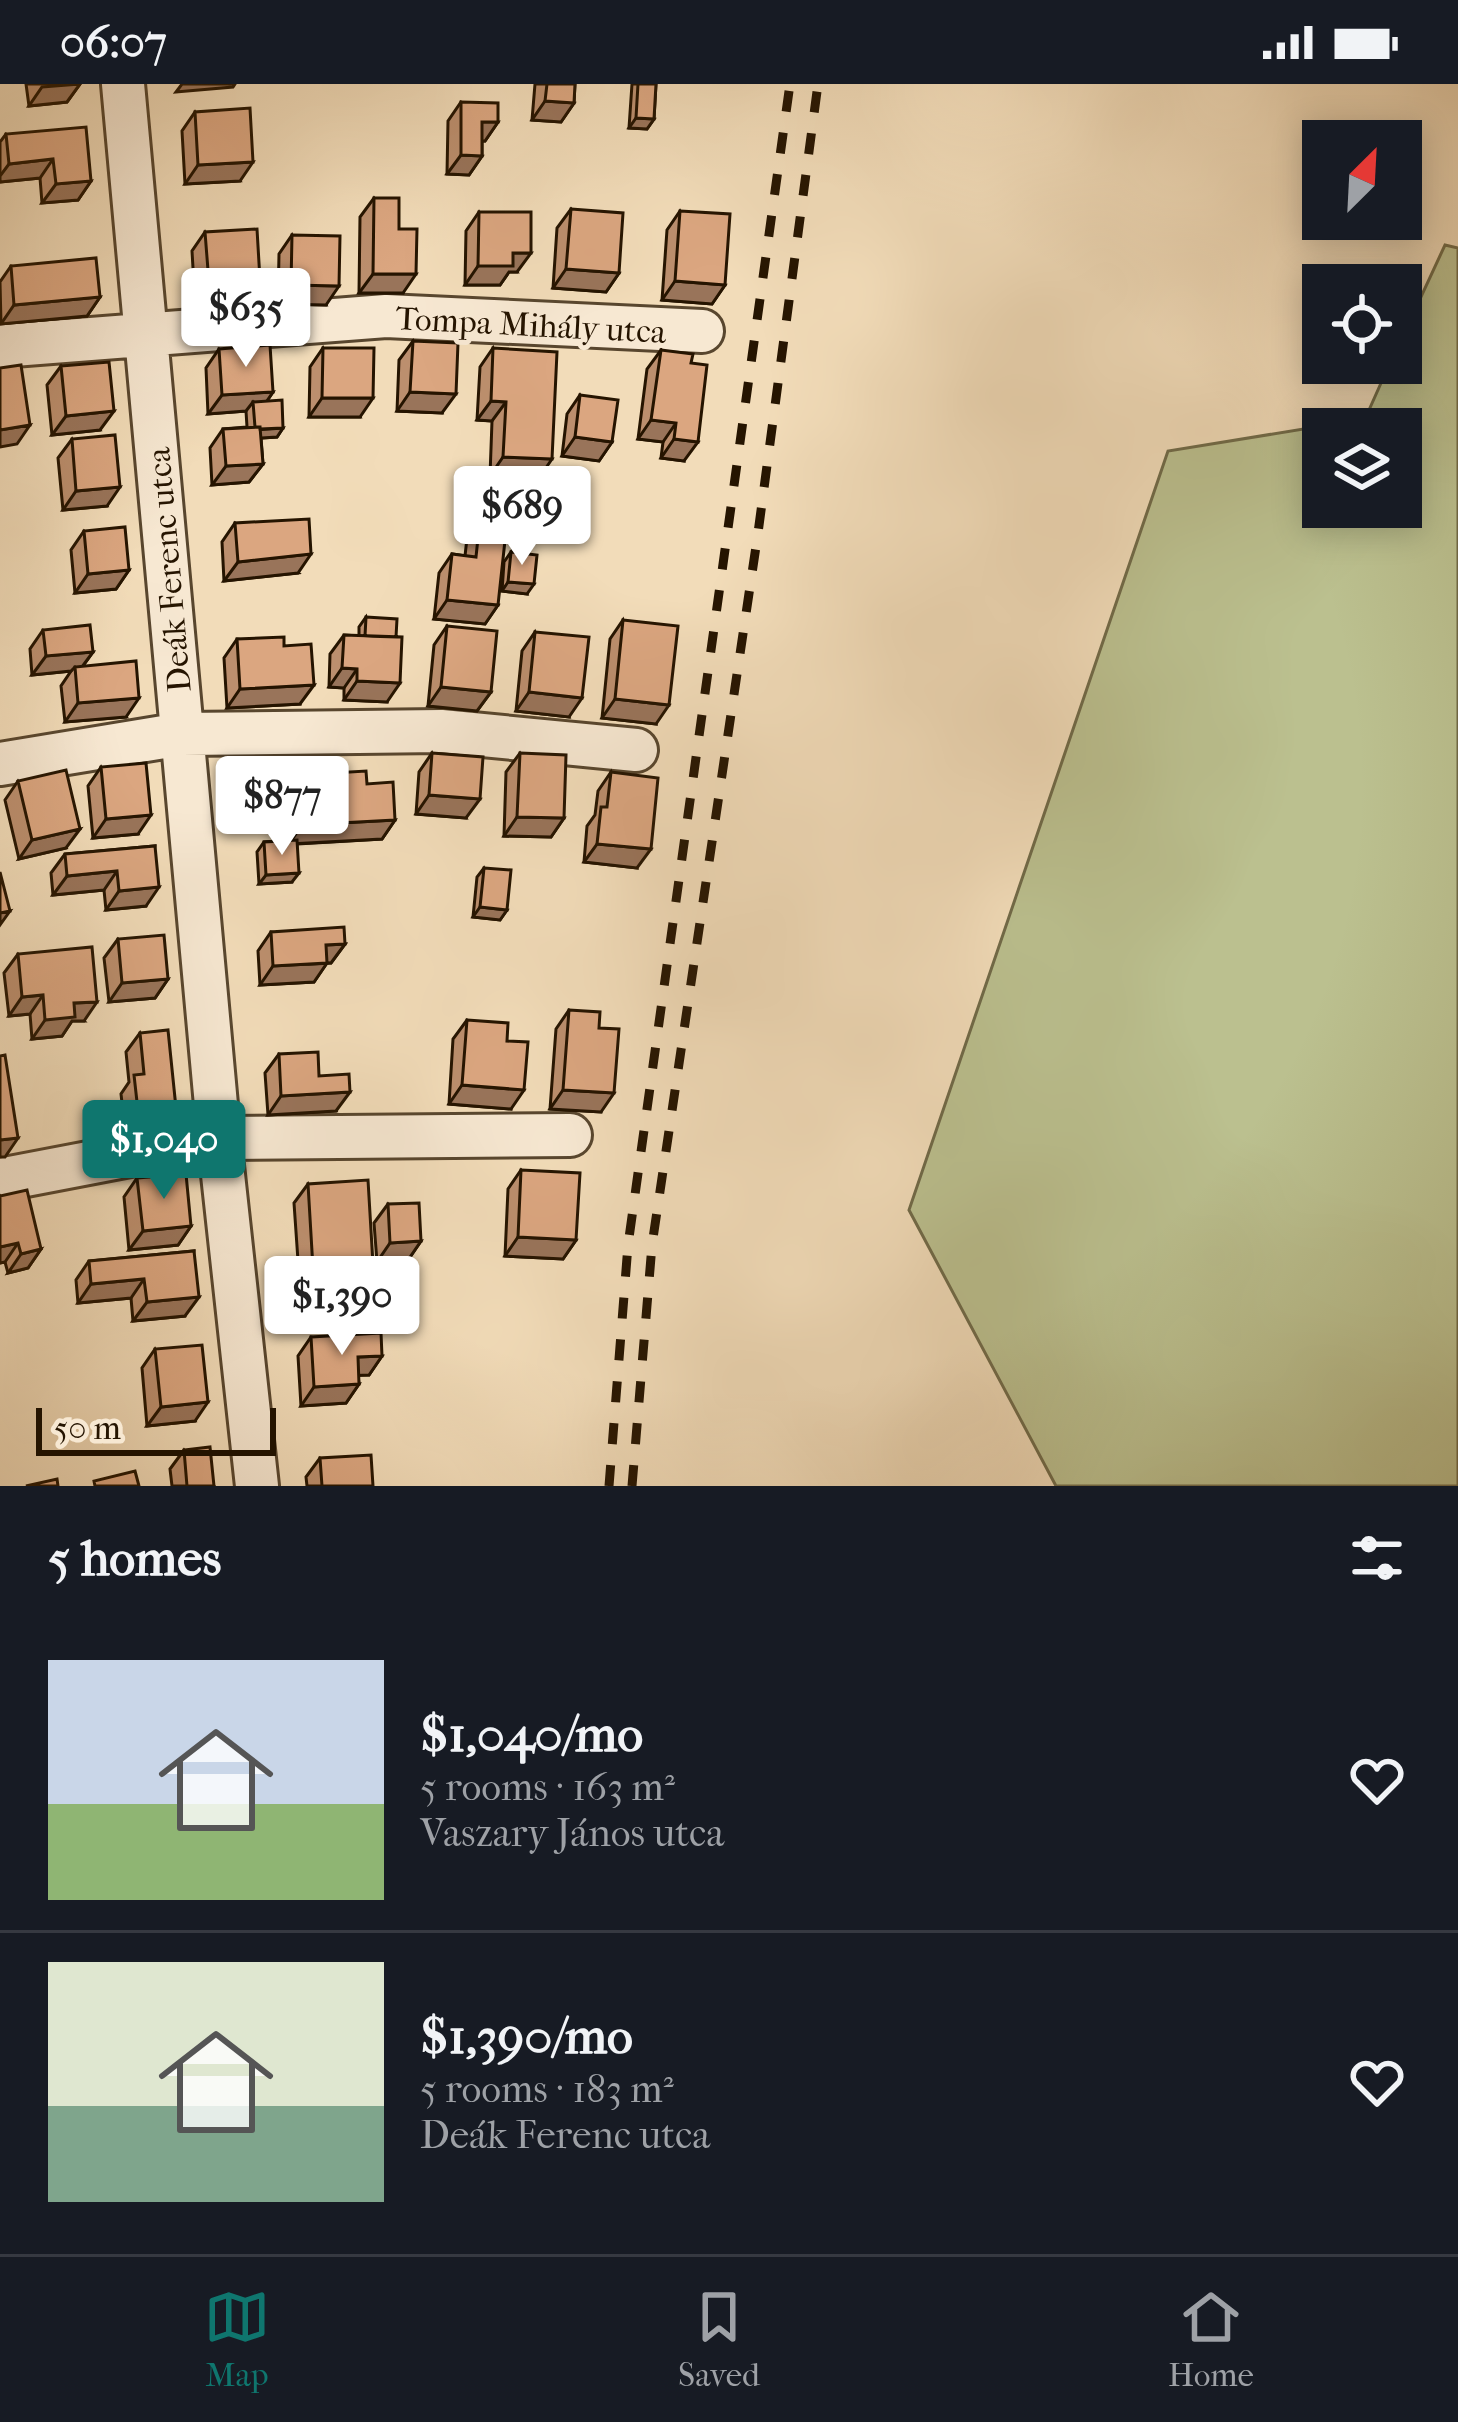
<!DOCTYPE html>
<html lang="en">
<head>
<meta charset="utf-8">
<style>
  body { margin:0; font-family:"IM FELL French Canon",serif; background:#20242c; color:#f1f3f6; height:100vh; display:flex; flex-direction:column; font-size:45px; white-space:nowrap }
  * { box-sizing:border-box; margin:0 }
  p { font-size:39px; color:#9ea1a6 }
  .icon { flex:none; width:66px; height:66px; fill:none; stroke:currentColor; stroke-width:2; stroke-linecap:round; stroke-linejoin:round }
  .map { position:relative; height:1402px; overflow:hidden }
  .details { display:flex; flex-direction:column; background:#171b24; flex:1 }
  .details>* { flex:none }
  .needle { width:78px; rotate:24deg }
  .tools { position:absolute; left:1302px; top:36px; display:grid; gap:24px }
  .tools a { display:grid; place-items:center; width:120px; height:120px; border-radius:0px; background:#171b24; box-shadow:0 6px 30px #0003; font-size:60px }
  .scale { position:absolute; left:36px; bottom:30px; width:240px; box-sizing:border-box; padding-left:12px; border:6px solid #251400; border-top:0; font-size:33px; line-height:42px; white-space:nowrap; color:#251400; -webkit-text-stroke:9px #f7e8d2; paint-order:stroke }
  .price { position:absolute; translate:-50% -102px; padding:0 27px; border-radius:12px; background:#fff; color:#222; font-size:39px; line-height:78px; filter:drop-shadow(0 3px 6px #0008) }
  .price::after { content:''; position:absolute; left:50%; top:72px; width:36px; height:27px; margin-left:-18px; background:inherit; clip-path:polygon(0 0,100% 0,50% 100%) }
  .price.current { background:#0f766e; color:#fff }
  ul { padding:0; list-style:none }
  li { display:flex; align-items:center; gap:36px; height:300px; padding:0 48px }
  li+li { border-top:3px solid #363941 }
  li span { display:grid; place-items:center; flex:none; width:336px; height:240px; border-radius:0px; color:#555 }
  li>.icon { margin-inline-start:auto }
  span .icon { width:144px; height:144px; fill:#fffc; stroke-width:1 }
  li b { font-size:51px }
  h2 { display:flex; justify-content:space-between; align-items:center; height:144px; padding:0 48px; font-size:51px }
  .status { display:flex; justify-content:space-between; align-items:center; height:84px; padding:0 60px; background:#171b24; direction:ltr }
  .status svg { height:33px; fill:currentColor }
  .tabs { display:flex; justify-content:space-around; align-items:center; height:168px; border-top:3px solid #363941; background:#171b24; font-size:33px; color:#9ea1a6 }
  .tabs a { display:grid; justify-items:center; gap:6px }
  .tabs .current { color:#0f766e }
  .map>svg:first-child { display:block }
</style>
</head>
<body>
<div class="status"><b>06:07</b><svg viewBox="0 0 49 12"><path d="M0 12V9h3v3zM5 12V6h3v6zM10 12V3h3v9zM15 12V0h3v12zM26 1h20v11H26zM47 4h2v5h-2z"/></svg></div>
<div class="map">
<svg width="1458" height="1402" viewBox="0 0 1458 1402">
  <rect width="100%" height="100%" fill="#f2dcb9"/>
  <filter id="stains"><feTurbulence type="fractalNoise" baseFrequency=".00167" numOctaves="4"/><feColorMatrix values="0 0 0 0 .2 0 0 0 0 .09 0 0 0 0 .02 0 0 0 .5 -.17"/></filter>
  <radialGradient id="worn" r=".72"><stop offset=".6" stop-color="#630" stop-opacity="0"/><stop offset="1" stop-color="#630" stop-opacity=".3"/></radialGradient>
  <path fill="#bbc08f" stroke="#706a48" stroke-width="3" fill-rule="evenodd" d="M1445,161l13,3v1238h-402l-147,-276 259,-759 197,-32 25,-56h11v-23zM1323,345h78v78h-78z"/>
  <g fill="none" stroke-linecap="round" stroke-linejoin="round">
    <defs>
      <path id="minor" d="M123,0l96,1054 38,348
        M0,262l386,-30 316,15
        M0,680l182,-30 259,-3 195,19
        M0,1096l219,-42 351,-3"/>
    </defs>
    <use href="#minor" stroke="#58462e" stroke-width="48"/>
    <use href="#minor" stroke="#f7e8d2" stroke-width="42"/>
    <path stroke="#251400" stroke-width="9" stroke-dasharray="21 21" stroke-linecap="butt" d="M609,1402l19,-241 162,-1161
      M632,1402l20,-241 106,-712 60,-449"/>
  </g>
  <path fill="#bc8f6e" stroke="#251400" stroke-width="3" d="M26,0h54l-13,18 -38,4z
    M535,0h40l-1,19 -13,19 -29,-2z
    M632,0h24l-2,35 -7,10 -18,-1z
    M461,18l37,20 -13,19h-3v15l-13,19 -22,-1 1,-53z
    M195,28l45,69 -55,3 -3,-53z
    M6,50l85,47 -13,19 -36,3 -2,-25 -40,4v-40z
    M374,114l25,31 4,64h-44l1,-76z
    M571,125l48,64 -13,19 -53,-4 4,-60z
    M680,127l45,74 -13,19 -50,-4 5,-70z
    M479,128l38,60h-8l-9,13h-35l1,-54z
    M205,148l42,67 -52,3 -3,-51z
    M292,151l34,70 -48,-1 1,-50z
    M11,182l89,31 -13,19 -86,8 -1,-42z
    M413,257l29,72 -45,-2 2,-51z
    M323,264l37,69h-51l1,-50z
    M493,264l46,130 -49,-2 2,-55 -15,-1 3,-53z
    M219,265l54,43 -6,9 16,27 -6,9 -16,1 2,26 -14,18 -37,3 -2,-37 13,-19 24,-2 -1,-16 -38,3 -2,-46z
    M661,266l23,111 -23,-3 2,-16 -25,-3 9,-70z
    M61,282l39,64 -48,5 -5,-50z
    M580,311l32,47 -13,19 -37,-5 5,-42z
    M72,355l35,67 -44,4 -5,-52z
    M480,435l18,86 -13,19 -51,-5 5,-46 13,-19 13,2 2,-18z
    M235,439l63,50 -74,8 -2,-39z
    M84,447l45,39 -13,19 -41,4 -4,-43z
    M511,468l16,42 -25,-3 2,-29z
    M366,533l21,85 -43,-2v-12l-15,-1 1,-33 14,-19 15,1v-9z
    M623,536l33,104 -54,-6 8,-79z
    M447,542l44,66 -14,19 -49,-5 6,-61z
    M43,546l50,22 -10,14 43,51 -61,5 -4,-36 10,-15 -39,4 -2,-26z
    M535,548l34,85 -53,-6 6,-60z
    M237,555l47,7 16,58 -73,4 -3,-50z
    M432,669l34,65 -50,-4 3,-42z
    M520,669l44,65 -13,19 -47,-1 2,-64z
    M101,683l37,67 -45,4 -5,-52z
    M611,688l26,96 -53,-6 3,-36 8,-11 3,-24z
    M300,691l67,9 28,36 -13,19 -85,5 -5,38 -33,2 -2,-32 7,-10 25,-2 -3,-46z
    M18,697l48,67 -47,11 -14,-59z
    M155,762l-9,60 -40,4 -2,-20 -51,5 -2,-22 14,-19z
    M484,784l23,42 -7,10 -27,-3 4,-40z
    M271,848l74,12 -14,19h-4l-13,19 -54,3 -2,-34z
    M118,855l50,40 -13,19 -46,4 -5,-44z
    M18,870l66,67h-12l-10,15 -30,3 -2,-25 -21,2 -5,-43z
    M569,926l30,18 2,84 -51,-3 6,-80z
    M467,936l40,21 4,68 -62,-5 4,-65z
    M140,949l36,75 -13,19 -38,3 -4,-36 8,-12 -3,-30z
    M279,970l40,22 17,35 -68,4 -3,-42z
    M521,1086l55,70 -13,19 -58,-3 3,-67z
    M137,1094l54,48 -13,19 -49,5 -5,-53z
    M308,1100l52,116 -59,4 -7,-101z
    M0,1112l41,53 -13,19 -20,5 -3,-11 -5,1z
    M388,1120l33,37 -13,19 -31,2 -3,-39z
    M194,1167l-9,65 -52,5 -2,-23 -53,5 -2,-23 13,-19z
    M311,1253l71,19 -13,19h-11l1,9 -13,19 -45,3 -3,-50z
    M155,1265l40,72 -48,5 -5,-58z
    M184,1366l30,36h-42l-2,-17z
    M320,1374l53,28h-66l-1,-9z"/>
  <path fill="#99745a" stroke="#251400" stroke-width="3" d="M80,0l-13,18 -38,4 13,-19z
    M182,0h53l-2,3 -57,5z
    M545,17l29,2 -13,19 -29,-2z
    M636,34l18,1 -7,10 -18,-1z
    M482,38h16l-13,19h-16z
    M461,71l21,1 -13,19 -22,-1z
    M53,75l-13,19 -40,4v-6l9,-12z
    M253,78l-13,19 -55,3 13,-19z
    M91,97l-13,19 -36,3 14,-19z
    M513,169h18l-14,19h-8l-9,13h-35l13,-19z
    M566,185l53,4 -13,19 -53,-4z
    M373,190h43l-13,19h-44z
    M260,196l-13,19 -52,3 14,-19z
    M675,197l50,4 -13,19 -50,-4z
    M291,201l48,1 -13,19 -48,-1z
    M100,213l-13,19 -86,8 13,-19z
    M273,308l-13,19 -7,-9 -7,9 -38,3 14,-19z
    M410,308l46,2 -14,19 -45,-2z
    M322,314h51l-13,19h-51z
    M491,317l15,1 -14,19 -15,-1z
    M114,327l-14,19 -48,5 14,-19z
    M651,336l25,3 -13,19 -25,-3z
    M30,341l-13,19 -17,3v-17z
    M283,344l-6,9 -29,2 7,-9z
    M575,353l37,5 -13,19 -37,-5z
    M674,355l24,3 -14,19 -23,-3z
    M503,373l49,2 -13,19 -49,-2z
    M263,380l-14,18 -37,3 14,-19z
    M120,403l-13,19 -44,4 13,-19z
    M311,470l-13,19 -74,8 14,-19z
    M129,486l-13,19 -41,4 13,-19z
    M508,498l26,2 -7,10 -25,-3z
    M447,516l51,5 -13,19 -51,-5z
    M93,568l-14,19 -4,-4 -4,4 -39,4 14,-19z
    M342,584l15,1 -13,19 -15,-1z
    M357,597l43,2 -13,19 -43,-2z
    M314,601l-14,19 -73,4 13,-19z
    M441,603l50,5 -14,19 -49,-5z
    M529,608l53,6 -13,19 -53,-6z
    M139,614l-13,19 -61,5 13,-19z
    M615,615l54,6 -13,19 -54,-6z
    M429,711l51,4 -14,19 -50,-4z
    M151,731l-13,19 -45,4 13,-19z
    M517,733l47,1 -13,19 -47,-1z
    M395,736l-13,19 -93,5 13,-19z
    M80,745l-14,19 -47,11 13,-19z
    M597,760l54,5 -14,19 -53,-6z
    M117,787l-13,19 -51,5 14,-19z
    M299,789l-7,9 -33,2 7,-9z
    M159,803l-13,19 -40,4 13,-19z
    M480,823l27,3 -7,10 -27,-3z
    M10,827l-10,14v-12z
    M345,860l-14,19 -19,1 14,-19z
    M327,879l-13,19 -54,3 13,-19z
    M168,895l-13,19 -46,4 13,-19z
    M43,911l-13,19 -21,2 13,-19z
    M97,918l-13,19h-12l-10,15 -30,3 13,-19 29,-17z
    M462,1001l62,5 -13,19 -62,-5z
    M563,1006l51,3 -13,19 -51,-3z
    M350,1008l-14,19 -68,4 13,-19z
    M176,1024l-13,19 -38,3 13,-19z
    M18,1054l-13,19h-5v-17z
    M191,1142l-13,19 -49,5 14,-19z
    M518,1153l58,3 -13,19 -58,-3z
    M421,1157l-13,19 -31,2 13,-19z
    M18,1159l-13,19 -5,1v-16z
    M41,1165l-13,19 -20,5 13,-19z
    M144,1195l-13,19 -53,5 13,-19z
    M374,1197l-14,19 -59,4 13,-19z
    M199,1213l-14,19 -52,5 14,-19z
    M382,1272l-13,19 -25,1 14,-19z
    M359,1300l-13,19 -45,3 13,-19z
    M208,1318l-13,19 -48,5 14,-19z"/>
  <path fill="#dba680" stroke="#251400" stroke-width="3" d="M547,0h28l-1,19 -29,-2z
    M638,0h18l-2,35 -18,-1z
    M461,18l37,1v19h-16v34l-21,-1z
    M250,24l3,54 -55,3 -3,-53z
    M86,43l5,54 -35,3 -3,-25 -44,5 -3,-30z
    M374,114h25v31h18l-1,45h-43z
    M571,125l52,4 -4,60 -53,-4z
    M680,127l50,3 -5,71 -50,-4z
    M479,128h52v41h-18v13h-35z
    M257,145l3,51 -51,3 -4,-51z
    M292,151l48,1 -1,50 -48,-1z
    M96,174l4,39 -86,8 -3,-39z
    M413,257l45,2 -2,51 -46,-2z
    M270,261l3,47 -51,3 -3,-46z
    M323,264h51l-1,50h-51z
    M493,264l64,4 -5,107 -49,-2 3,-55 -15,-1z
    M661,266l32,4 -2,9 16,2 -9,77 -24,-3 2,-16 -25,-3z
    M109,278l5,49 -48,5 -5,-50z
    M21,281l9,60 -30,5v-62z
    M580,311l38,5 -6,42 -37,-5z
    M282,316l1,28 -23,1v-2h-5l-2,-25z
    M260,343l3,37 -37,2 -3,-37z
    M115,351l5,52 -44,4 -4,-52z
    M309,435l2,35 -73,8 -3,-39z
    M480,435l27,3 -9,83 -51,-5 5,-46 24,3z
    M125,443l4,43 -41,4 -4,-43z
    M511,468l26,3 -3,29 -26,-2z
    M366,533l31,2 -1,18 -31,-1z
    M623,536l55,6 -9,79 -54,-6z
    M90,541l3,27 -47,4 -3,-26z
    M447,542l50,5 -6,61 -50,-5z
    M535,548l54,5 -7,61 -53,-6z
    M344,551l58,2 -2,46 -43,-2v-12l-15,-1z
    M284,553v9l27,-2 3,41 -74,4 -3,-50z
    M136,577l3,37 -61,5 -3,-36z
    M432,669l51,4 -3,42 -51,-4z
    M520,669l46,2 -2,63 -47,-1z
    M146,679l5,52 -45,4 -5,-52z
    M66,686l14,59 -48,11 -14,-59z
    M366,687l1,13 26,-2 2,38 -93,5 -2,-50z
    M611,688l47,6 -7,71 -54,-5 4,-37h6z
    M297,756l2,33 -33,2 -2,-33z
    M155,762l4,41 -40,4 -2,-20 -50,5 -2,-22z
    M484,784l27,2 -4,40 -27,-3z
    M0,788l10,39 -10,2z
    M344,843l1,17 -19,1 1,18 -54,3 -2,-34z
    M164,851l4,44 -46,4 -4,-44z
    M92,863l5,55 -23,1 1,14 -30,3 -2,-25 -21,2 -4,-43z
    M569,926l31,2 -1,16 20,1 -5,64 -51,-3z
    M467,936l41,3 -1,18 21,1 -4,48 -62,-5z
    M168,946l8,78 -38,3 -4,-36 10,-1 -4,-41z
    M318,968l1,24 30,-2 1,18 -69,4 -2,-42z
    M5,971l13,83 -18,2v-84z
    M521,1086l59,3 -4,67 -58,-3z
    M186,1090l5,52 -48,5 -6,-53z
    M368,1096l6,101 -60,4 -6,-101z
    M27,1106l14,59 -20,5 -3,-11 -18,4v-51z
    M419,1119l2,38 -31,2 -2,-39z
    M194,1167l5,46 -52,5 -3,-23 -53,5 -2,-23z
    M381,1249l1,23 -24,1 1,27 -45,3 -3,-50z
    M202,1261l6,57 -47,5 -6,-58z
    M210,1363l4,39h-27l-3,-36z
    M371,1371l2,31h-51l-2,-28z
    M135,1387l4,15h-44l-1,-5z
    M57,1395l1,7h-32z"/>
  <g text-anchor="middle" stroke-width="10" stroke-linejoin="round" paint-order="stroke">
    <g font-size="33" fill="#251400" stroke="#f7e8d2">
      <text transform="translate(531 240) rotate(3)" y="12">Tompa Mihály utca</text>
      <text transform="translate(168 486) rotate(-95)" y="12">Deák Ferenc utca</text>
    </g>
  </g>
  <rect width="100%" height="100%" filter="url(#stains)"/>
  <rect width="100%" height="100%" fill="url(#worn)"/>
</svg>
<div class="tools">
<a><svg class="needle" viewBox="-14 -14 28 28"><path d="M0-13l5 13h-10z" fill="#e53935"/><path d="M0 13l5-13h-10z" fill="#9ea1a6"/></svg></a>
<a><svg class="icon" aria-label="locate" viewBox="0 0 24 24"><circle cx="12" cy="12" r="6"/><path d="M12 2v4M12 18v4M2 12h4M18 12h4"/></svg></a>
<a><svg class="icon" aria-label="layers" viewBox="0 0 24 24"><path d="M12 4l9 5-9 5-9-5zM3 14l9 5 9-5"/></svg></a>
</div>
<div class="scale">50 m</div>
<b class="price" style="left:246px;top:286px">$635</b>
<b class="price" style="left:522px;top:484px">$689</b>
<b class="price" style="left:282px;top:774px">$877</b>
<b class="price current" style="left:164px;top:1118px">$1,040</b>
<b class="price" style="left:342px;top:1274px">$1,390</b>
</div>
<section class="details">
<h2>5 homes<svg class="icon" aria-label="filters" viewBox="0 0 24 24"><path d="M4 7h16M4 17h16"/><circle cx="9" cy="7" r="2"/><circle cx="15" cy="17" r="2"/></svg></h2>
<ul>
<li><span style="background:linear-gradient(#c9d6e8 60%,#8fb573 0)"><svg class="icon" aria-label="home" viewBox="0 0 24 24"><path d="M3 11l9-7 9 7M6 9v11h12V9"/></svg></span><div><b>$1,040/mo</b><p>5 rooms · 163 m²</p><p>Vaszary János utca</p></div><svg class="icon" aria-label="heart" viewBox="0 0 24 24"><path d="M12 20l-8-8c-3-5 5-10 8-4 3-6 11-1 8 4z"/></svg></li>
<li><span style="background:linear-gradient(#dfe7d0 60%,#7fa58c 0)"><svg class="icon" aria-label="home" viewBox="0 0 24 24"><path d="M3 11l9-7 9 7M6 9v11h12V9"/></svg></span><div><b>$1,390/mo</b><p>5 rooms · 183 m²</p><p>Deák Ferenc utca</p></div><svg class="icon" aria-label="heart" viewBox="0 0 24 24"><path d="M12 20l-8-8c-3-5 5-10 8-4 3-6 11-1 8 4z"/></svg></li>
</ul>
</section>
<nav class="tabs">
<a class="current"><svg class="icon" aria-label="map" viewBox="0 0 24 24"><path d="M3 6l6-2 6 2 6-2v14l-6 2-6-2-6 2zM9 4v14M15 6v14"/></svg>Map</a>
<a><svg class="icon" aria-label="saved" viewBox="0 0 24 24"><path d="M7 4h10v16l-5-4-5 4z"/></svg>Saved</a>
<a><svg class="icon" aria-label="home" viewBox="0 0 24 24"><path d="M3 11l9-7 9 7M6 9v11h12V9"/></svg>Home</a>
</nav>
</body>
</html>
